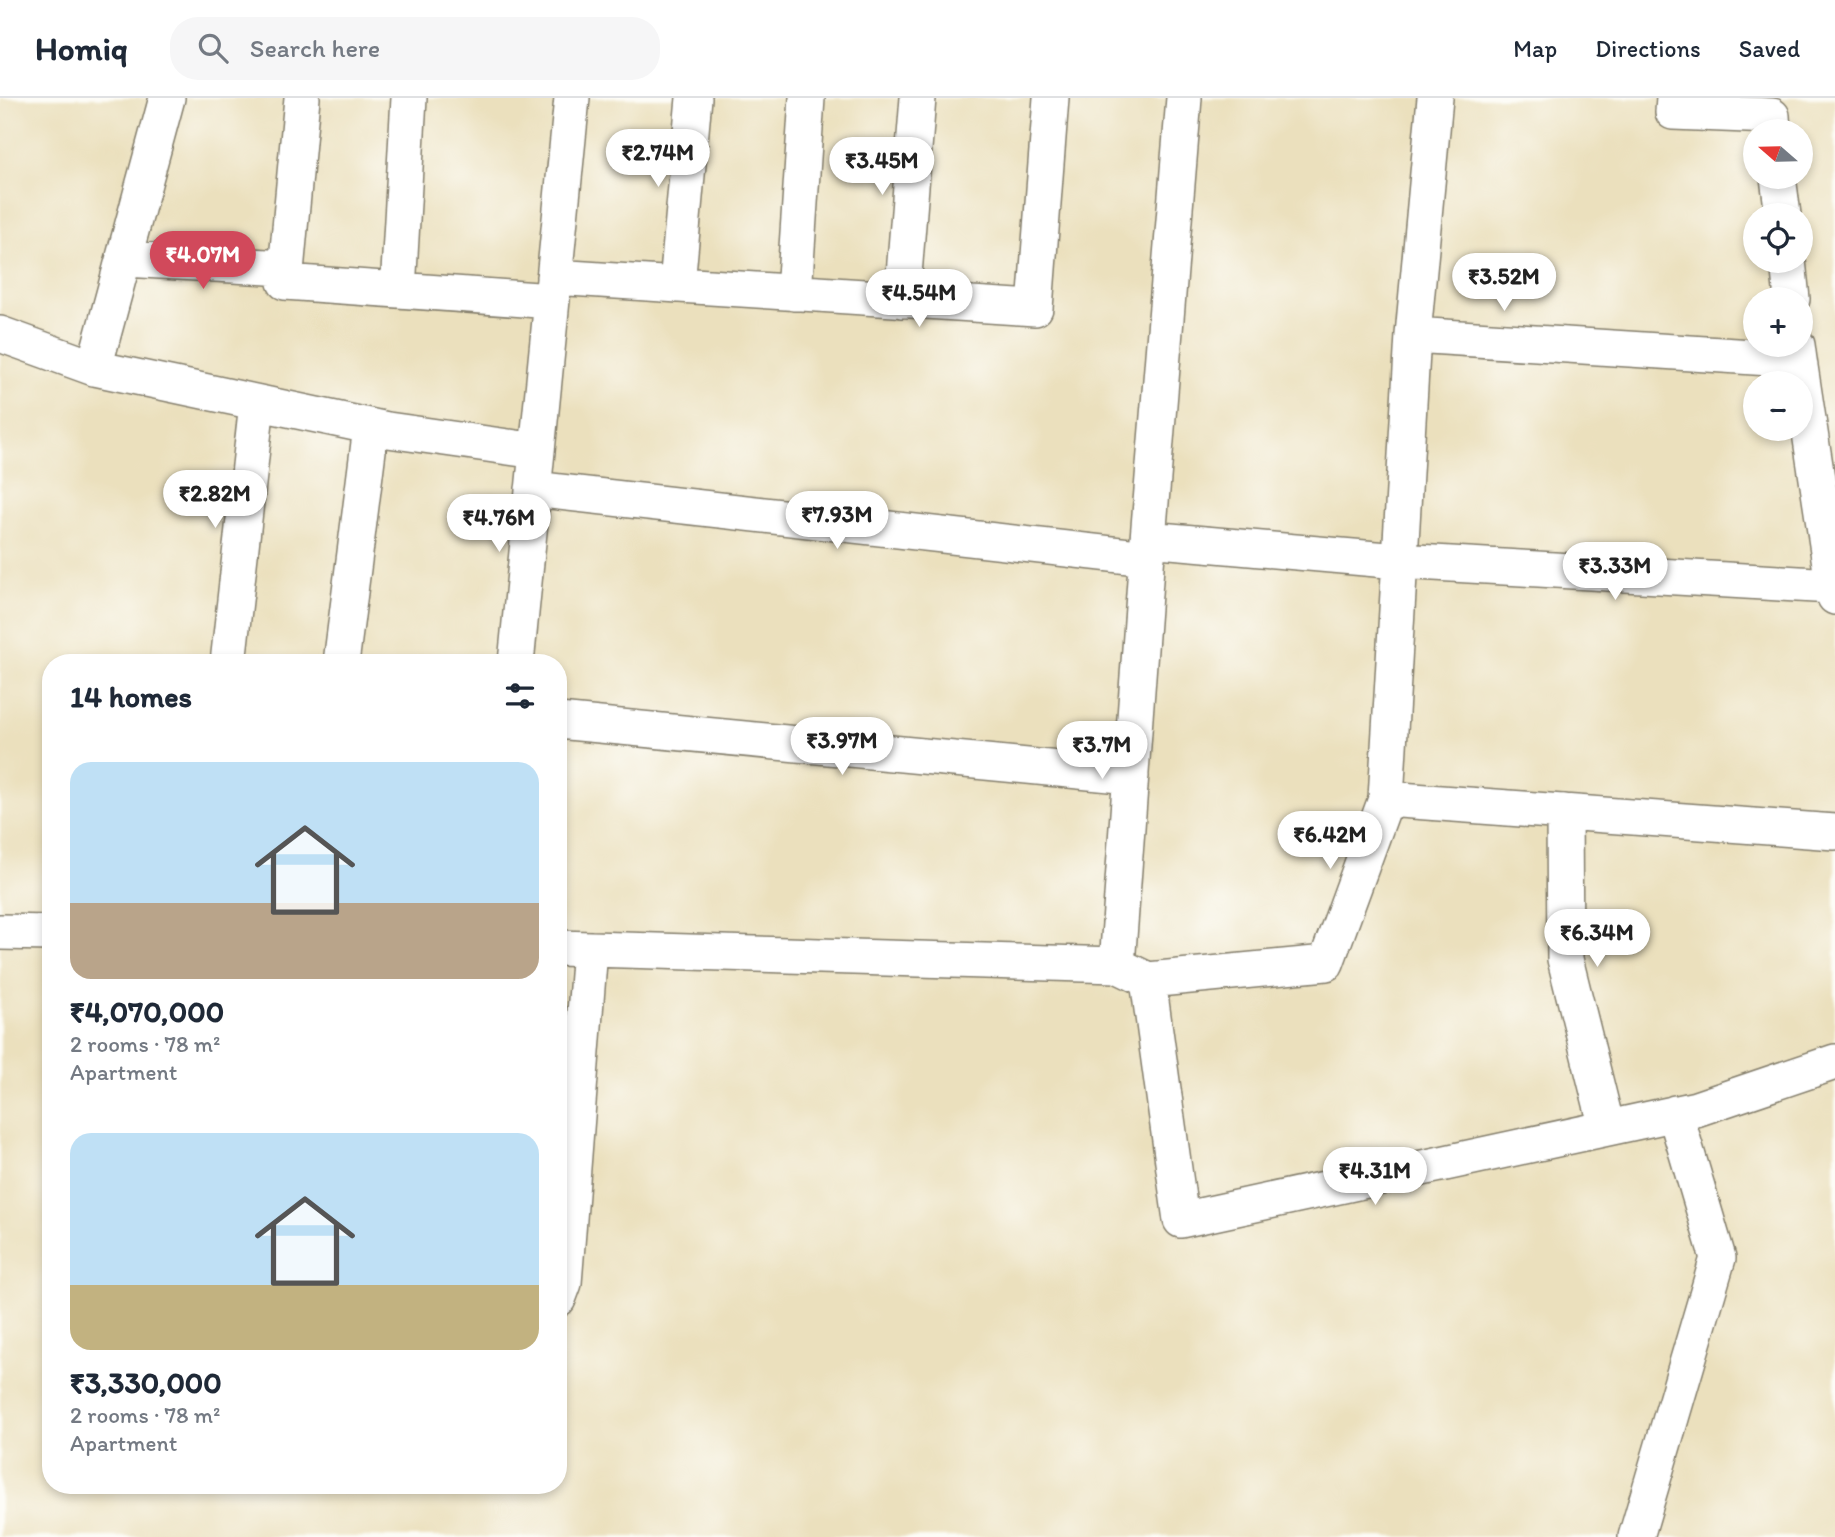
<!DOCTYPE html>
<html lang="en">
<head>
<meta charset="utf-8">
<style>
  body { margin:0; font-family:Itim,sans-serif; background:#f6f6f7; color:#1f2937; height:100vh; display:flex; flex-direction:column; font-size:26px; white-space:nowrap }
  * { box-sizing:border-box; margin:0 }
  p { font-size:23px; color:#747a83 }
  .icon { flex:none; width:38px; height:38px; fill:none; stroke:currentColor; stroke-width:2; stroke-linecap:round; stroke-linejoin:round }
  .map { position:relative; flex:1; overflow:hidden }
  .panel { position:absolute; left:42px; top:556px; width:525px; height:840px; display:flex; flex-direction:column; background:#fff; border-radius:28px; box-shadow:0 4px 10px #0003 }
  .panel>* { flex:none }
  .needle { width:46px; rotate:290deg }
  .fabs { position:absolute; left:1743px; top:21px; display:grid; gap:14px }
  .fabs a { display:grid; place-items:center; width:70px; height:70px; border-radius:50%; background:#fff; box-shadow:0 4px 10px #0003; font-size:35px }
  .price { position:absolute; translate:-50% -60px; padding:0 16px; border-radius:24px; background:#fff; color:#222; font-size:23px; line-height:46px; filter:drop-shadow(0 2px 4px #0008) }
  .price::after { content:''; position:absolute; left:50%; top:42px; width:21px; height:16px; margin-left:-10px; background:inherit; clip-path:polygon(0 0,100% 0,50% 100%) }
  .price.current { background:#d1495b; color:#fff }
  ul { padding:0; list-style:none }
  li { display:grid; align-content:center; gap:14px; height:371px; padding:0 28px }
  li span { display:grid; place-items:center; height:217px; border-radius:21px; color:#555 }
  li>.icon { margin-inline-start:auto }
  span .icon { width:126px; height:126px; fill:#fffc; stroke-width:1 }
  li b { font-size:30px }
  h2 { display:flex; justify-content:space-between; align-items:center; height:84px; padding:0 28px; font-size:30px }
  header { display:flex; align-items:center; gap:42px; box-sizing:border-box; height:98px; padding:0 35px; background:#fff; border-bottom:2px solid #e0e1e3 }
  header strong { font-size:33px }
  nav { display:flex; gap:38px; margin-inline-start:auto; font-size:24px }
  .search { width:490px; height:63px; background:#f6f6f7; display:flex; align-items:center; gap:18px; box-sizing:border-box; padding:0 24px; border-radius:28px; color:#747a83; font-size:26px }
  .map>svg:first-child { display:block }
</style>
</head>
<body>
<header>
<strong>Homiq</strong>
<div class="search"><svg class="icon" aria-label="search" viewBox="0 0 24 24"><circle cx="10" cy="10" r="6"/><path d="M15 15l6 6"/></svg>Search here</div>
<nav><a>Map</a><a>Directions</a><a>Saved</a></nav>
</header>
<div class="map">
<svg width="1835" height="1439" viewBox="0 0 1835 1439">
  <rect width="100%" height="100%" fill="#fdfcf7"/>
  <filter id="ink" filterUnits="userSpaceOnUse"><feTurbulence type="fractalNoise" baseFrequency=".0143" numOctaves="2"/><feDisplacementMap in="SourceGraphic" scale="14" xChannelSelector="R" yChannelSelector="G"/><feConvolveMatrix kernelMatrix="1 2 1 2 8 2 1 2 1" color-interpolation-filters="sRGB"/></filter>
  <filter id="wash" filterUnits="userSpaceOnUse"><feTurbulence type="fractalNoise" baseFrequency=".00686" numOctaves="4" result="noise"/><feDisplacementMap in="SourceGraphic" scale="28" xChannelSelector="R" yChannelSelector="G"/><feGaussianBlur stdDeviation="1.57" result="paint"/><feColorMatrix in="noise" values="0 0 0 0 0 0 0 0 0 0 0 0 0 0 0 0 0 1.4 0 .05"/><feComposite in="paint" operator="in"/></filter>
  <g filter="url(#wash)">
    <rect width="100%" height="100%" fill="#ebe0bd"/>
  </g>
  <g filter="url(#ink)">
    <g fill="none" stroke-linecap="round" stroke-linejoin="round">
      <defs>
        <path id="minor" d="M302,0l-17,184 267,19
          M1435,0l-22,237 386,25 -2,-15
          M1674,0l-1,14 99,4 1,15
          M1778,79l5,38
          M124,161l162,9
          M1788,163l4,38
          M554,179l481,31 16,-210
          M677,187l17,-187
          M398,192l11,-192
          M794,195l13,-195
          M902,202l16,-202
          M0,236l94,34 294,62 149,21
          M1413,237l-27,464 449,33
          M1799,262l36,237
          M94,270l73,-270
          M533,391l614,69
          M1148,441l251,22 434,25
          M228,565l29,-260
          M341,565l30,-236
          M516,565l56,-565
          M558,623l573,55
          M1564,714l1,147 42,169
          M0,834l51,1
          M558,850l559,17 31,-426 36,-441
          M1117,867l31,15 33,240 515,-111 139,-47
          M1148,882l178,-17 60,-164
          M558,1201l6,-16 26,-334
          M1636,1439l82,-279 -43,-145"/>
      </defs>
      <use href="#minor" stroke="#847e6c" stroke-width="38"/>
      <use href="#minor" stroke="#fff" stroke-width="35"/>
    </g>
  </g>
</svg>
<div class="fabs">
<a><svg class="needle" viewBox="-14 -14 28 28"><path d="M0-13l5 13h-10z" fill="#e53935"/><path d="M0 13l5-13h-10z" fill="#747a83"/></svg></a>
<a><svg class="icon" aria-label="locate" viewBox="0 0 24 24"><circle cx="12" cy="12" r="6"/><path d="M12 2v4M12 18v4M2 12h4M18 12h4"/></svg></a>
<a>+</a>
<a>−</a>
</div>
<b class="price" style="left:658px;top:91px">₹2.74M</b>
<b class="price" style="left:882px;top:99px">₹3.45M</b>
<b class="price current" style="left:203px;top:193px">₹4.07M</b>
<b class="price" style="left:1504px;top:215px">₹3.52M</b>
<b class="price" style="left:919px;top:231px">₹4.54M</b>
<b class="price" style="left:215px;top:432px">₹2.82M</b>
<b class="price" style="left:837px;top:453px">₹7.93M</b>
<b class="price" style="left:499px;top:456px">₹4.76M</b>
<b class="price" style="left:1615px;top:504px">₹3.33M</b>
<b class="price" style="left:842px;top:679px">₹3.97M</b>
<b class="price" style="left:1102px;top:683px">₹3.7M</b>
<b class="price" style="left:1330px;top:773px">₹6.42M</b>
<b class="price" style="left:1597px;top:871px">₹6.34M</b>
<b class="price" style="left:1375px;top:1109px">₹4.31M</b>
<section class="panel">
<h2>14 homes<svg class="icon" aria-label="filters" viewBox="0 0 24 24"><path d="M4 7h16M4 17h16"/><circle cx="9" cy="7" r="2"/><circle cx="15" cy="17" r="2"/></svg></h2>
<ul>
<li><span style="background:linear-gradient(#bfe0f5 65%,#b9a48a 0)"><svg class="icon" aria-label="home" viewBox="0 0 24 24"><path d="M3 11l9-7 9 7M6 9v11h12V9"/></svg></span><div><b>₹4,070,000</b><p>2 rooms · 78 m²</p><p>Apartment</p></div></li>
<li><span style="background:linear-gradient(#bfe0f5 70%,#c2b280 0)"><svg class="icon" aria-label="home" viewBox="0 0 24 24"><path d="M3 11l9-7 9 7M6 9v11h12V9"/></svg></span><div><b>₹3,330,000</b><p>2 rooms · 78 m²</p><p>Apartment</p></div></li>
</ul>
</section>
</div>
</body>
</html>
